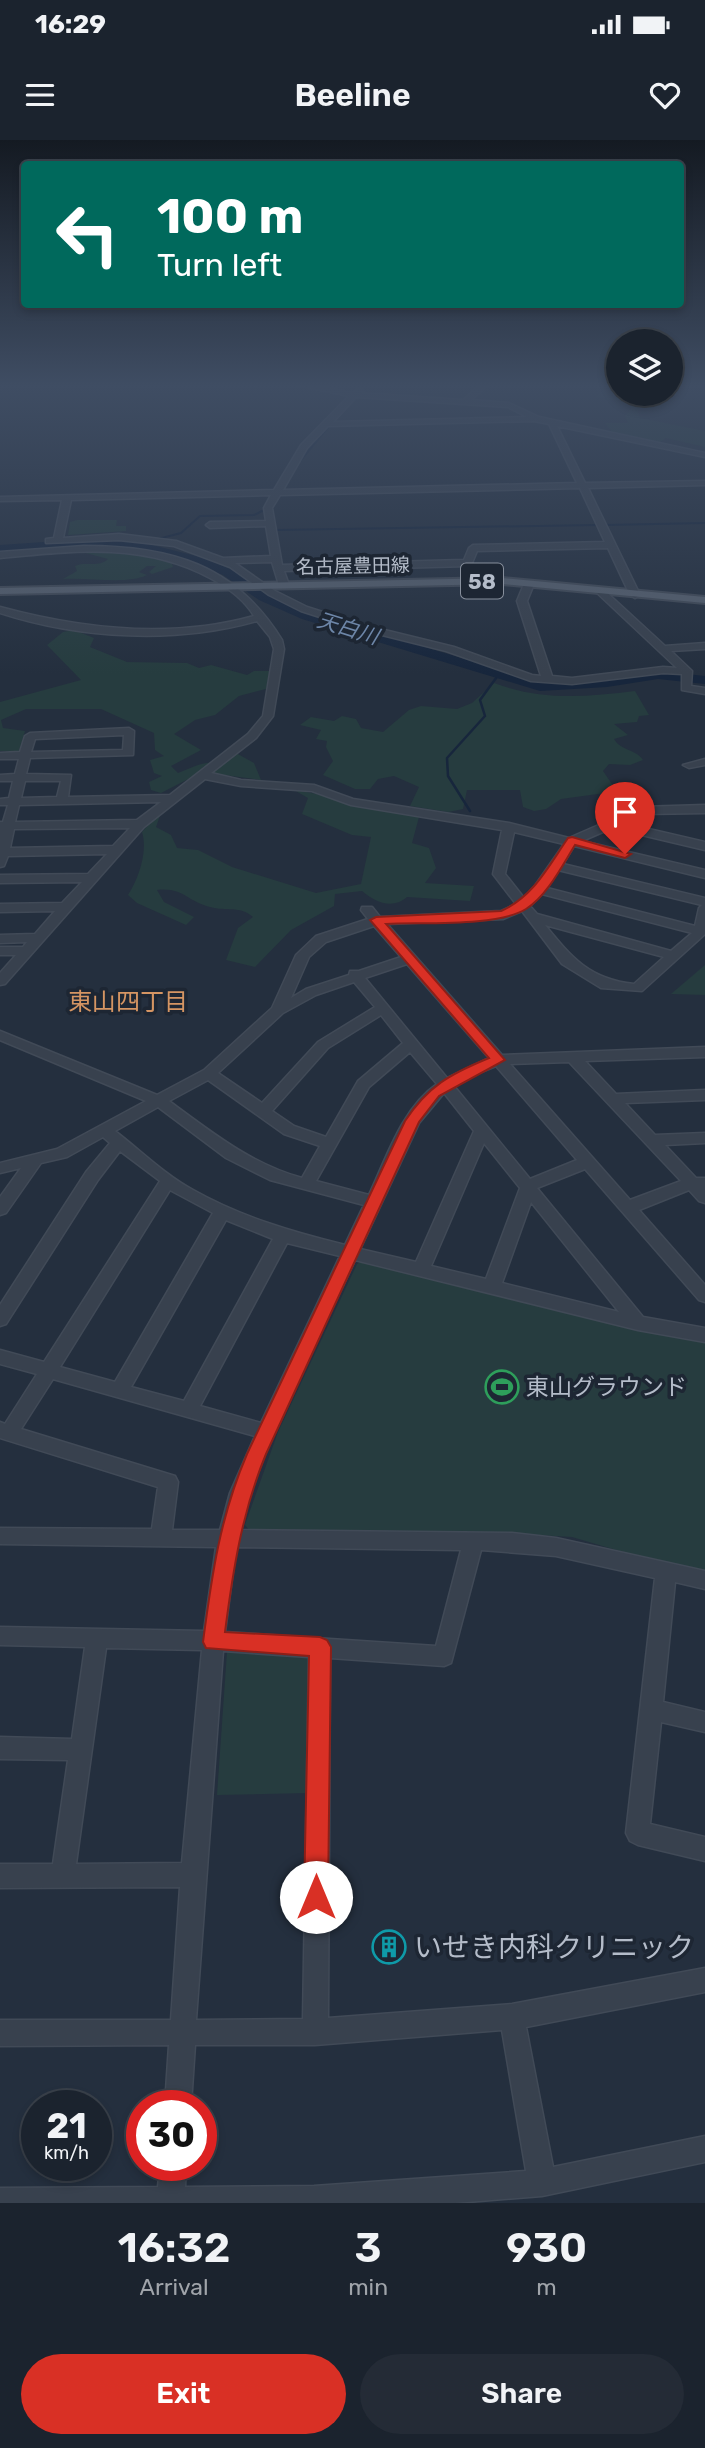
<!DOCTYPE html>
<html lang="en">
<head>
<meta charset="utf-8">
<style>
	:root { --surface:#1b232e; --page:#242b36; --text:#f1f3f6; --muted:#a0a4aa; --line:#39404a; --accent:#d93025 }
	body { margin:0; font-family:Rubik,"Noto Sans JP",sans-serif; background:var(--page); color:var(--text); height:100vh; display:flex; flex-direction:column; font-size:26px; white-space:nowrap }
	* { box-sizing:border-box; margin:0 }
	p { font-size:23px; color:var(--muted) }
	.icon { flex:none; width:38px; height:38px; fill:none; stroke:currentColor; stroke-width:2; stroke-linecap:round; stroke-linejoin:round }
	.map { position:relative; height:2063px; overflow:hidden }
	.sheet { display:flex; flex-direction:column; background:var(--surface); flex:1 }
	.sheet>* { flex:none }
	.hud { position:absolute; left:21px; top:21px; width:663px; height:147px; border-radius:7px; box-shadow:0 4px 10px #0003,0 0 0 2px var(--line); background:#00695c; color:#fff; overflow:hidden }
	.buttons { position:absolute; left:606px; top:189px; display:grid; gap:14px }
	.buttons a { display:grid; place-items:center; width:77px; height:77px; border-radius:50%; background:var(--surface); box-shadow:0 4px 10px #0003,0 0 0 2px var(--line); font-size:35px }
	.speed { position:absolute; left:21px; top:1950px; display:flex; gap:14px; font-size:35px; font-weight:700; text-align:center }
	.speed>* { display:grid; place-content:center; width:91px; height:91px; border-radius:50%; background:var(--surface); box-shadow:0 4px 10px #0003,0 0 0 2px var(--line); line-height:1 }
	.speed small { font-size:18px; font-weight:400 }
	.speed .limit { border:10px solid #d22; background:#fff; color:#111 }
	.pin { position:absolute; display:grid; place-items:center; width:60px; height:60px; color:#fff; margin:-72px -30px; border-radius:50% 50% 50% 0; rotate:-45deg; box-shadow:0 0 7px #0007 }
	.pin .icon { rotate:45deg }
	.me { position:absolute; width:77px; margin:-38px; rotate:0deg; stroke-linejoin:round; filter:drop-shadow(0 0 5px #0008) }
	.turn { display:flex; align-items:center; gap:24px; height:147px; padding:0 21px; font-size:32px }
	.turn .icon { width:91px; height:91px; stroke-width:2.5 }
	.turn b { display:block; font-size:49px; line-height:60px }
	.eta { display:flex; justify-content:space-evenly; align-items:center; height:119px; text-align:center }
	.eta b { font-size:42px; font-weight:600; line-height:49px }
	.primary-button { display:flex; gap:14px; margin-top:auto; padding:14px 21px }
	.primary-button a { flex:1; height:80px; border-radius:42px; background:var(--accent); color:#fff; font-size:28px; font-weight:600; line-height:80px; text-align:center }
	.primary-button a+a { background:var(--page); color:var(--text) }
	.status { display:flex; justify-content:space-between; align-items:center; height:49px; padding:0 35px; background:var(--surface); direction:ltr }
	.status svg { height:19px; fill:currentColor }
	header { display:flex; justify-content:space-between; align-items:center; height:91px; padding:0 21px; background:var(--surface); font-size:32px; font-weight:600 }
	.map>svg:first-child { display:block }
	.green { fill:#263c3f }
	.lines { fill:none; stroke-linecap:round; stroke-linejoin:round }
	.stream-far1 { stroke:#17263c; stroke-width:2 }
	.stream { stroke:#17263c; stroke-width:2.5 }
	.river { fill:#17263c; fill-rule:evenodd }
	.minor-casing { stroke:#414a57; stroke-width:3 }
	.major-casing { stroke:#414a57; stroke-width:4 }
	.minor { fill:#38414e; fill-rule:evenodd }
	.major { fill:#56606e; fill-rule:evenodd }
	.route { fill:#d93025; stroke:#8d1f18; stroke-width:2 }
	.labels { text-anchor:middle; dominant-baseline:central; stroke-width:7; stroke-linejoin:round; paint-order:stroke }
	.far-street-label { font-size:19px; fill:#b4bcc9; stroke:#1d2633 }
	.shield { fill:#1d2633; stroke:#878f9c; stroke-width:2 }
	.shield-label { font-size:21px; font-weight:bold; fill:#b4bcc9 }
	.far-water-label { font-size:21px; font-style:italic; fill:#6d86a8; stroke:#1d2633 }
	.poi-label { font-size:23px; fill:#b4bcc9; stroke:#1d2633; text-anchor:start }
	.neighbourhood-label { font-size:24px; fill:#d59563; stroke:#1d2633 }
	.near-poi-label { font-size:28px; fill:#b4bcc9; stroke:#1d2633; text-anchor:start }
</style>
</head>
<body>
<div class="status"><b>16:29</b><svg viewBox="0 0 49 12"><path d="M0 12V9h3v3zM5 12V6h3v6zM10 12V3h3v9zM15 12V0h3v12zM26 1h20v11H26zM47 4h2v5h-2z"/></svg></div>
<header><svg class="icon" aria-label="menu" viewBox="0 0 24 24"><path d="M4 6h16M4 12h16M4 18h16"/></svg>Beeline<svg class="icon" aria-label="heart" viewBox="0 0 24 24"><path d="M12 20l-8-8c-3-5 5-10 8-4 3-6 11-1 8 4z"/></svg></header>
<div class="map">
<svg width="705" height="2063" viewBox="0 0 705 2063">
	<rect width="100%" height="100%" fill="#242f3e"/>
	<g class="green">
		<path d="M608,245H618V254H662L637,267L640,278L705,291V307L666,298L657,304L612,292L605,283H628L625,276L635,263L595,257Z"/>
		<path d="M77,380H117L116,386H126V391L68,395L70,382Z"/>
		<path d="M114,409L170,416L173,427L152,434L149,432L156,426H147L139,432L147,435C127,445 88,437 63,439L77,431L75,426C85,421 99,428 108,419L82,412Z"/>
		<path d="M74,490L94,498L90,507L127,522L187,523L199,528L211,525L247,535L254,531H271L266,549L239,556L215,575L195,580L174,594L201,610L171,626L178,633C193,627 207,619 223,624L236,613L254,623L261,640L202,632L161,653L151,650L149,642L162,636L154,633L150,620L164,616L155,610L154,593L101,569H26L1,580L3,588L25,591L19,611H0V562L81,540L47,505L63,492Z"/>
		<path d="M494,543C541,561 586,557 635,551L649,575L639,576L637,582L614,584L628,595L614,599C621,611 636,609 643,620L630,625L609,624L603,631L614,647L605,653L561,659L546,669L534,671L523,667L520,650H467L463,669L448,672L410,666L419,647L394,636L378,639L370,649H355L323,635L333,621L326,607L327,601L316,599L321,590L300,585L311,577L334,581L342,576L356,579L361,588L383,592L409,570L421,566L457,569L472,563Z"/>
		<path d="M255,646C310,648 364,667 419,677L412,703L429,708L436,728L425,743L474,746L470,761L407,757C392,770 375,762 362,751L335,754L334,766L291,790L255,827L226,820L238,788L253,777C239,765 227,772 210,767C188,762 183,747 157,750L164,762L194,777L186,785L137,763L128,755C139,738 148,711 142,692L162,670L156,687L171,695L177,708L198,710L232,727L316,753L361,744L371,697L352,695L302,674L308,658L294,650Z"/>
		<path d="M705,825V855L671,854Z"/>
		<path d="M362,1121L705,1202V1436L572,1397L489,1392L249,1390L245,1385L247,1379L278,1292L357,1124Z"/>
		<path d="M234,1509L304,1513L312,1519L309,1653L217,1655L227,1512Z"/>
	</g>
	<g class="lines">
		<g class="stream-far1">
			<path d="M393,245H401"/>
			<path d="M359,254L367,245"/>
			<path d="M300,321L330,285"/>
			<path d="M605,385L705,383"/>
			<path d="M275,390L597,385"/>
			<path d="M154,400L181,393L200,376L254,375L262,371"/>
		</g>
		<path class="stream" d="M470,671L448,636L447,618L485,576L480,560L499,534"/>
		<path class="river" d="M88,399L144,403L204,418L237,432L275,458L312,473L541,542L607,539L658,531L705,536V544L658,539L607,547L540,551L302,479L259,460L223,435L169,415L88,407L0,413V405Z"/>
		<defs>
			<g id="minor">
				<path d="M297,245H314L352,253L359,248L363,250L360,253L463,260L480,245H488L471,260L509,263L539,277L705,313V317L557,286L585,343L705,341V345L588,348L640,455L635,458L630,455L608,408L477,411L472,423L468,426L284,431L289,445L284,448L279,445L272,422L235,423L275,451L307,467L360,484L454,507L532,535L541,536L517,461L524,444L529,441L534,444L527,461L552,536L572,538L663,527L677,528L595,451L603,449L665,506L705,503V509L671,511L692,531L691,546L705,548V554L682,550V534L663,533L572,544L531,541L446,511L354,488L301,471L269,455L230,427L174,406L119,400L46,403V399L54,398L62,360L0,361V357L274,350L301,305L349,256ZM356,257L508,267L527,277L333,282ZM534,281L549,284L577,343L283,350L307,308L328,286ZM580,348L605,402L473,405L469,408L464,420L282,425L272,368L280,355ZM271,355L264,368L266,381L210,382L206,385L210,388L266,386L271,416L223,418L176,401L119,394L63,398L71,360Z"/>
				<path d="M700,245H705V249Z"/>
				<path d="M84,406C170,406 235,424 282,500L284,509L273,576L256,598L211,633L241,640L314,645L353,659L509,683L569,698L640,667L705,665V673L642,674L623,683L705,702V710L612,688L582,701L705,730V738L574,706L563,724L705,758V794L642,851L601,848L562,824L522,771L503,779L387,784L502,915L705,907V917L585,921L616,954L705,950V960L625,963L655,995L705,993V1003L665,1005L696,1038H705V1063L699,1061L689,1050L639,1070L705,1145V1162L699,1160L585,1029L537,1048L643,1177L705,1188V1202L638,1190L355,1120C314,1208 265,1296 239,1390L512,1393L556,1398L705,1431V1449L675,1442L663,1562L705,1572V1592L661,1582L650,1684L705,1697V1721L638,1705L630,1701L626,1693L655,1438L556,1416L481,1410L451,1523L444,1526L330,1518L328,1878L512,1864L705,1828V1852L526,1887L553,2027L705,1996V2022L542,2056L455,2063H0V2048L158,2047L160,2025H186L185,2047L314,2046L526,2031L502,1890L315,1905H195L191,1965H165L169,1905L0,1906V1880H171L180,1747L0,1748V1724H53L68,1620L0,1619V1597L72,1599L85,1507L0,1505V1487L204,1491L216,1407L0,1404V1388L152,1389L158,1347L0,1298V1282L5,1284L37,1234L0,1224V1210L44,1222L160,1041L120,1011L98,1040L6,1184L0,1186V1165L86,1032L110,1003L103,997L67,1017L41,1023L6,1073L0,1075V1057L21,1028L0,1033V1023L57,1009L146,961L0,900V891L157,955L204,930L272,868L296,815L316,796L368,779L361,770L362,767H372L380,777L501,771L516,764L493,734L502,690L351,665L312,651L241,646L205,639L144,687L5,844L0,845V833L16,815H0V807H23L27,802L0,803V795L35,794L55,771L0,772V764L62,763L82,742L0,743V735L88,734L107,714L8,716L4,726L0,727V682H3L8,665H0V659L9,658L13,641H0V635L15,634L19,619H0V613L20,612L25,596L30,593L129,588L134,591L133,615L30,618L26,634L71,635L68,657L170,655L248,594L263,576L274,509L270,497L257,481C176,504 80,499 0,473V467C81,489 172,499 254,476C244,459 227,447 210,438C143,402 72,411 0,418V412ZM124,595L123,610L31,612L35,599ZM25,641H61L57,657L21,658ZM161,662L137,680L15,682L19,665ZM130,688L113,706L10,708L14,689ZM514,692L564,704L534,747L524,758L505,734ZM558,730L702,765L699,768L695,786L547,748ZM542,754L692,793L671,811L537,774L530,766ZM545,785L664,817L634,844C589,839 572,818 545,785ZM374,786L401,817L359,831H350L349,835L306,849L291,858L309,817L326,802ZM407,824L489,918L447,938L365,838ZM354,842L375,867L318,902L262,963L218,933L283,873L316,855ZM381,875L403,903L358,941L326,997L294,986L272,971L328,908ZM410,912L437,944C402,968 386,1019 369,1055L316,1041L369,947ZM569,922L681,1041L630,1060L510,924ZM496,926L577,1020L530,1039L454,946L466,938ZM208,940L284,994L320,1006L302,1038C251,1024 211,992 169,961ZM444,953L474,991L416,1122L360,1109L419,983ZM158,967L226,1018L270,1040L364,1065L345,1105C292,1092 241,1077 193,1050C165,1035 140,1010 115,991ZM484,1003L520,1048L486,1139L431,1126ZM170,1050L213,1073L115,1242L60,1227ZM531,1062L619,1172L502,1143ZM226,1080L273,1099L184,1261L131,1247ZM287,1103L340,1116L261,1283L200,1266ZM53,1239L255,1296L230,1353L220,1390H172L178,1342L175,1336L21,1289ZM236,1407L461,1410L436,1506L225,1492ZM106,1508L202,1510L182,1723L76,1724ZM223,1511L309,1517L303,1879L196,1880Z"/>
				<path d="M705,619V625L689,628L683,625Z"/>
			</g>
			<path id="major" d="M502,438L705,457V463L502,444L0,454V448Z"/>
		</defs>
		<use href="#minor" class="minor-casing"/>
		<use href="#major" class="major-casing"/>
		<use href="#minor" class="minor"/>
		<use href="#major" class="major"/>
	</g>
	<linearGradient id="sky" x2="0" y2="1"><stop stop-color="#141a22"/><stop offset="0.46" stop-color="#3f4d63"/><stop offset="1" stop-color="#3f4d63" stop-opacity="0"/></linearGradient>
	<rect width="705" height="534" fill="url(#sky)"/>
	<path class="route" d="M572,697L631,714L625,718L575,705C562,726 547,756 526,769C497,787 422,782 386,784L505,920L439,956L419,982L266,1314C242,1372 233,1430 225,1492L320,1497L327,1500L331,1507L328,1757L324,1766L316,1769L307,1766L304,1757L309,1516L206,1508L203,1502C212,1434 220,1377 247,1314L405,981C428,946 450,934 489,918L370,780L376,777L501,771C533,757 548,727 568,698Z"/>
	<defs>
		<symbol id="stadium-ring" viewBox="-11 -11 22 22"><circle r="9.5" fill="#1d2633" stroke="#2e9e5b" stroke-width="1.5"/><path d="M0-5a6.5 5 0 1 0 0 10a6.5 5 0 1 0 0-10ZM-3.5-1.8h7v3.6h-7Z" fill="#2e9e5b"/></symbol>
		<symbol id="building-ring" viewBox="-11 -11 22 22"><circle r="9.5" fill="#1d2633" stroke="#0f9aa8" stroke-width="1.5"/><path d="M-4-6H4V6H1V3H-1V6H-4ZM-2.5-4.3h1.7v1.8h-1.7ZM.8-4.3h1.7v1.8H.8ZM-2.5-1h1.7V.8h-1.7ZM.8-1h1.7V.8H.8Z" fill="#0f9aa8"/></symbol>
	</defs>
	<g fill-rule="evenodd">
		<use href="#stadium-ring" x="483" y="1228" width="38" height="38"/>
		<use href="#building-ring" x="370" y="1788" width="38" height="38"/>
	</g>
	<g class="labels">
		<g class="far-street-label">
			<text transform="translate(353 426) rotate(-1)">名古屋豊田線</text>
		</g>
		<rect class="shield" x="461" y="423.5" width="42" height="35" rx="5"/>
		<g class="shield-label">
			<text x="482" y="441">58</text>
		</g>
		<g class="far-water-label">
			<text transform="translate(348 488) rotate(17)">天白川</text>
		</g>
		<g class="poi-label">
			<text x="526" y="1247">東山グラウンド</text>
		</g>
		<g class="neighbourhood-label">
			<text x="128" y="862">東山四丁目</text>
		</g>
		<g class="near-poi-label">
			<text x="414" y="1807">いせき内科クリニック</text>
		</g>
	</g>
</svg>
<div class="buttons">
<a><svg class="icon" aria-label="layers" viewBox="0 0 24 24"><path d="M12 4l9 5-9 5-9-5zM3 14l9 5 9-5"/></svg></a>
</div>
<div class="speed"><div>21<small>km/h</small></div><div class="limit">30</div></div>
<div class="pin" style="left:625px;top:714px;background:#d93025"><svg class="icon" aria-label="arrive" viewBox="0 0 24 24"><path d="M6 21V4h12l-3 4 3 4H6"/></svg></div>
<svg class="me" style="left:316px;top:1757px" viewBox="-20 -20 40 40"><circle r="19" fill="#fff"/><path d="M0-13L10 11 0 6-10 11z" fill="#d93025"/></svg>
<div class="hud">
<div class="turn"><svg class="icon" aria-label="left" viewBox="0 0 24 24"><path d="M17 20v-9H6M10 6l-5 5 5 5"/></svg><div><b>100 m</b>Turn left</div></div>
</div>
</div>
<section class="sheet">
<div class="eta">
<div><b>16:32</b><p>Arrival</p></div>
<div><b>3</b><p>min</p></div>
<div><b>930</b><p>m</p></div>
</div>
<div class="primary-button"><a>Exit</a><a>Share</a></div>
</section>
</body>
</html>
